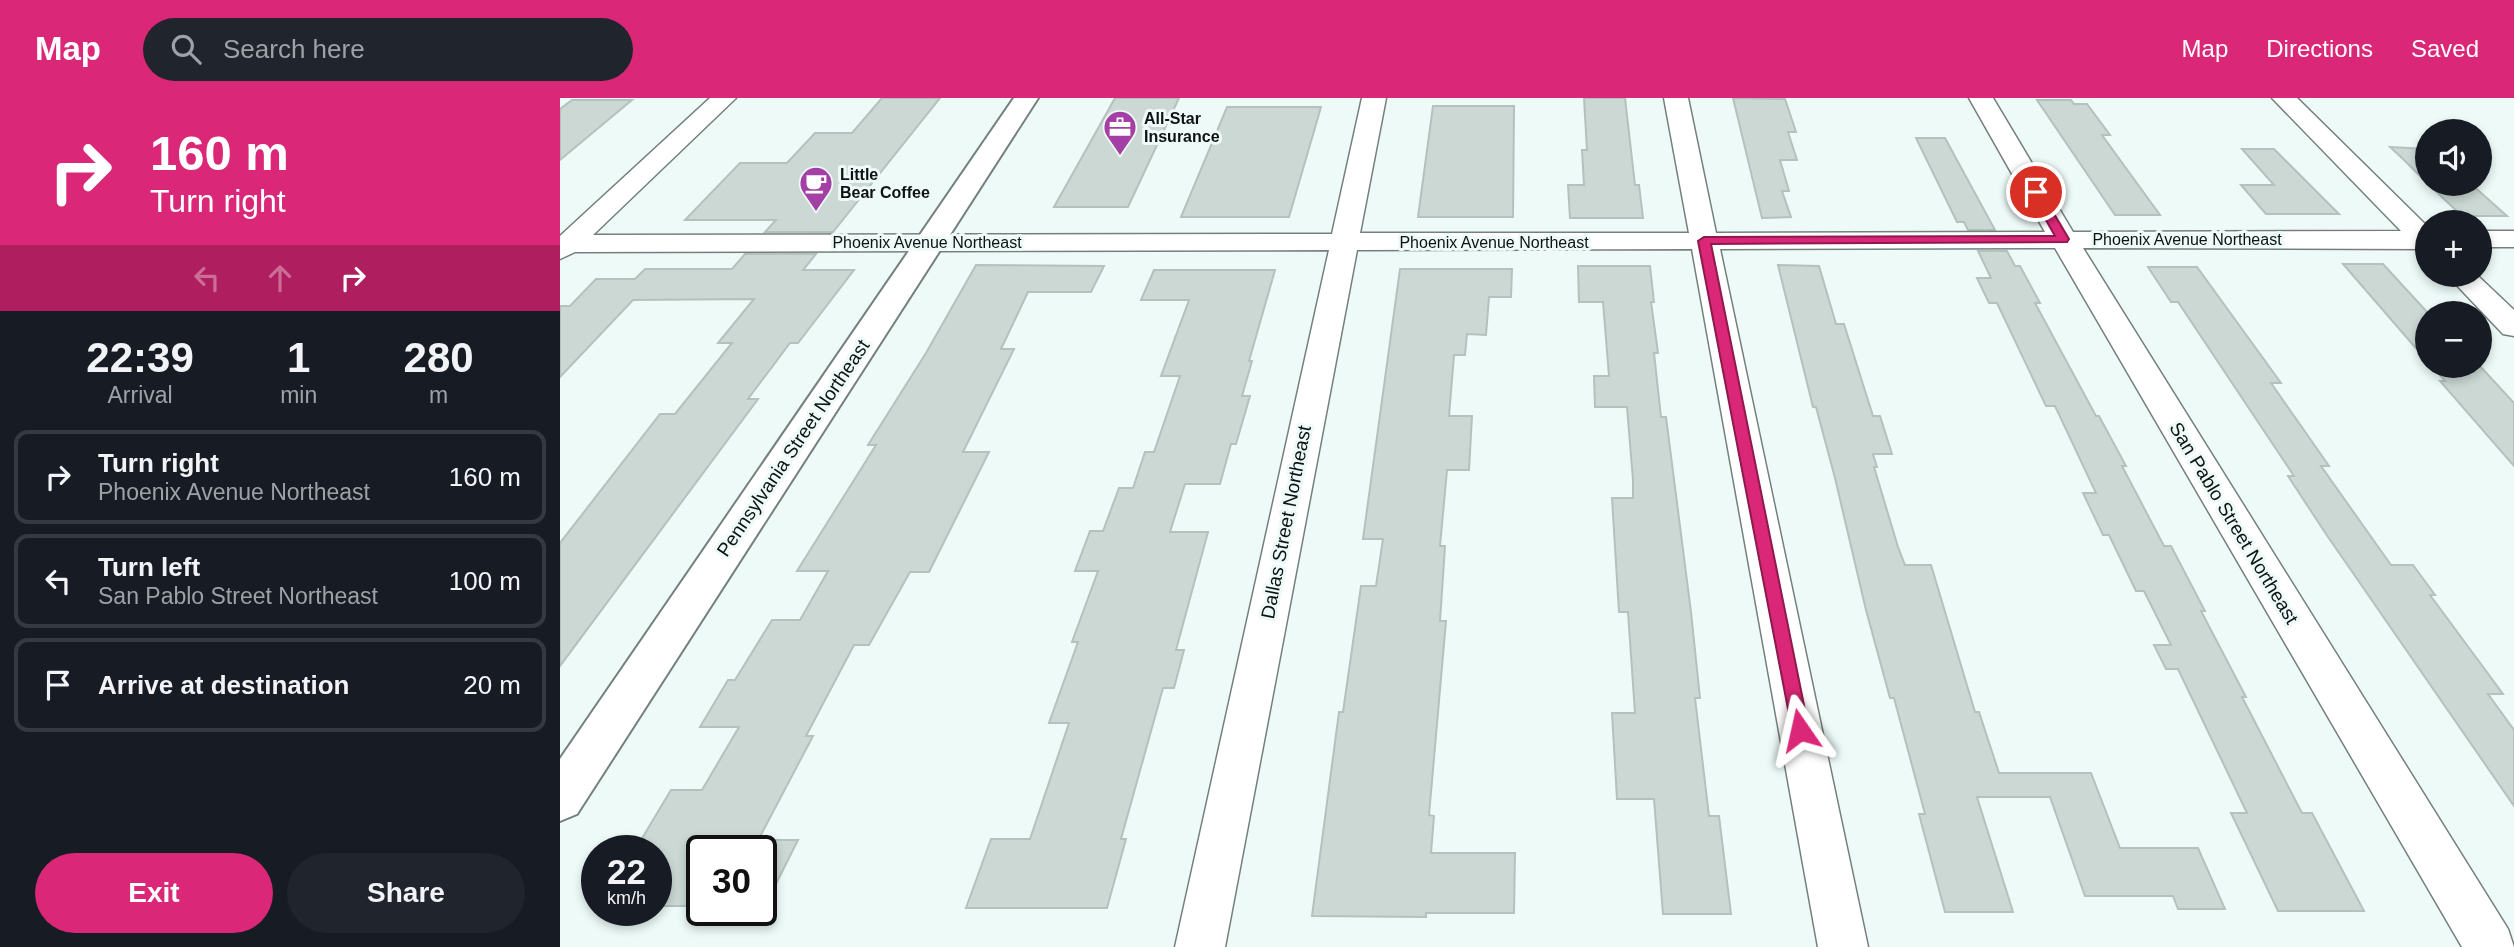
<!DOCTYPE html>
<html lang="en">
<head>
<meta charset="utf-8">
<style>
	:root { --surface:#171b24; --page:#20242c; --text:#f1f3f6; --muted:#9ea1a6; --line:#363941; --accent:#db2777 }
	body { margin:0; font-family:Arial,sans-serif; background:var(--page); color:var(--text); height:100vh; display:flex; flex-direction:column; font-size:26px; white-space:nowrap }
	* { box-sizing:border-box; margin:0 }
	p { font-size:23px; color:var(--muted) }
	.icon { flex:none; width:38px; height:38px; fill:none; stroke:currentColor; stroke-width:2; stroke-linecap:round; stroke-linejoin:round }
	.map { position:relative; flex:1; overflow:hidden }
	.side { display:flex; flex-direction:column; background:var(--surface); width:560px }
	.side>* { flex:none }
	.top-card { background:#db2777; color:#fff; overflow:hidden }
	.fabs { position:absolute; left:1855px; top:21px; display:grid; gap:14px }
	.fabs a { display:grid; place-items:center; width:77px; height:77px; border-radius:50%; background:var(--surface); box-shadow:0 4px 10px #0003; font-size:35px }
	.speed { position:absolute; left:21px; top:737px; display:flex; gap:14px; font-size:35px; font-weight:700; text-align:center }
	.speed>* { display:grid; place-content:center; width:91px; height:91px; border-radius:50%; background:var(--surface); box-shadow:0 4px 10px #0003; line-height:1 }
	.speed small { font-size:18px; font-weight:400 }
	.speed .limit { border:4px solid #111; border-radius:10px; background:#fff; color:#111 }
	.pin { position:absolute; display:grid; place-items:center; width:60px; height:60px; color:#fff; margin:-30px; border:4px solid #fff; border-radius:50%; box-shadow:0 2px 7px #0007 }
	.me { position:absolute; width:77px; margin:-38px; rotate:349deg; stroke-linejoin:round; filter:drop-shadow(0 0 5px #0008) }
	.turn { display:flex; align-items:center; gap:24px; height:147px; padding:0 35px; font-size:32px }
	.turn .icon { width:91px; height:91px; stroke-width:2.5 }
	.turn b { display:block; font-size:49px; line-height:60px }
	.lanes { display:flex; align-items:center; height:66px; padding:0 35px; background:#0003; justify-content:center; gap:35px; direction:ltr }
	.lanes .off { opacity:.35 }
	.eta { display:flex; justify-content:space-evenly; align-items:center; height:119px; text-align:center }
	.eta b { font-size:42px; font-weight:800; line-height:49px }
	.action { display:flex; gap:14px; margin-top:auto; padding:14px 35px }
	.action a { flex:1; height:80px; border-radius:42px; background:var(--accent); color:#fff; font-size:28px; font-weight:800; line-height:80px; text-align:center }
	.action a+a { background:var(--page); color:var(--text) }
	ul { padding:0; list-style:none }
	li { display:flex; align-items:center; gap:21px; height:94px; margin:0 14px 10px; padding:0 21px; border:4px solid var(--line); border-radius:14px }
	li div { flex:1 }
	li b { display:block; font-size:26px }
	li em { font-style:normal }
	header { display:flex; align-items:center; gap:42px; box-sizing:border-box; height:98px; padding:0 35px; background:var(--accent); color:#fff }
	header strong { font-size:33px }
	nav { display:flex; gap:38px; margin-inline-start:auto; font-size:24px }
	.search { width:490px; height:63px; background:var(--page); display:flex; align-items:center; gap:18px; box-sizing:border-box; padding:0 24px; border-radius:38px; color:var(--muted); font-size:26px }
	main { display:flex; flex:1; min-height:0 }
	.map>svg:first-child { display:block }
	.building { fill:#cbd8d4; stroke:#b4c1bd; stroke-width:2 }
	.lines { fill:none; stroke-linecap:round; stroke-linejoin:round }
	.street-casing { stroke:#74807d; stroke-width:3 }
	.secondary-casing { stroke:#74807d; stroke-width:4 }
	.street { fill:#fff; fill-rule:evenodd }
	.secondary { fill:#fff; fill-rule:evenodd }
	.route { fill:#db2777; stroke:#8e194d; stroke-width:2 }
	.labels { text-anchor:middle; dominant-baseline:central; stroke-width:6; stroke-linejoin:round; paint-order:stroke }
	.far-poi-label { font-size:16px; font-weight:bold; fill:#0e1312; stroke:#edfaf7; text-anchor:start }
	.far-street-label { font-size:16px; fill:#0e1312; stroke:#edfaf7 }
	.street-label { font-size:19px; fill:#0e1312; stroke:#edfaf7 }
</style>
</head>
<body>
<header>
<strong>Map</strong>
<div class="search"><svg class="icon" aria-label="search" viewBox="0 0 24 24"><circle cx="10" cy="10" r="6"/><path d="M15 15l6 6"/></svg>Search here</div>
<nav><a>Map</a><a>Directions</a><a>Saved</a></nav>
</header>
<main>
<section class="side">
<div class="top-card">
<div class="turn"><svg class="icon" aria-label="right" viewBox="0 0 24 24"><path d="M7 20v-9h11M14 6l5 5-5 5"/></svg><div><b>160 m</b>Turn right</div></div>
<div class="lanes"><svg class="icon off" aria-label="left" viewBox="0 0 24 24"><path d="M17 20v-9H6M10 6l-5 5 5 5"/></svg><svg class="icon off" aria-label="ahead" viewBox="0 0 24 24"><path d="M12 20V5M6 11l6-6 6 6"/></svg><svg class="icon" aria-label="right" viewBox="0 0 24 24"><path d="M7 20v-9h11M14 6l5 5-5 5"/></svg></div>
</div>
<div class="eta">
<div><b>22:39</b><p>Arrival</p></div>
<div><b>1</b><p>min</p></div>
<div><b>280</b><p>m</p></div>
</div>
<ul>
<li><svg class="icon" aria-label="right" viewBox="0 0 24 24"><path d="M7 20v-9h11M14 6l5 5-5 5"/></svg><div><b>Turn right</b><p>Phoenix Avenue Northeast</p></div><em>160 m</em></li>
<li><svg class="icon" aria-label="left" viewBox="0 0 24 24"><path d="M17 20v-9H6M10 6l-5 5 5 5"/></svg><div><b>Turn left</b><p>San Pablo Street Northeast</p></div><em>100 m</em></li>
<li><svg class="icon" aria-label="arrive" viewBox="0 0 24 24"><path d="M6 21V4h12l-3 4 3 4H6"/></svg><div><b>Arrive at destination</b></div><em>20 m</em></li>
</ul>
<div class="action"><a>Exit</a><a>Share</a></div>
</section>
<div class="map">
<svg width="1954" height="849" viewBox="0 0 1954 849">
	<rect width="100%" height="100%" fill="#edfaf7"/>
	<g class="building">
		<path d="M322,0H380L273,134H205L216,122H125L180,65H227L255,35H292Z"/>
		<path d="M555,0H619L568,109H494Z"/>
		<path d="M1024,0H1065L1075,87H1079L1083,120H1010L1008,87H1024L1022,52H1027Z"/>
		<path d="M1173,0L1225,1L1236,34H1228L1237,62H1220L1229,93H1222L1231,119L1202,120Z"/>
		<path d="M12,2H72L0,62V11Z"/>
		<path d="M1477,2H1511L1514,6H1527L1550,37H1542L1600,117H1555Z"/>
		<path d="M873,8H954L953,119H858Z"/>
		<path d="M667,9H761L729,119H621Z"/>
		<path d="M1356,40H1385L1435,132H1408L1404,124H1397Z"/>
		<path d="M1830,49L1867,51V85L1843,61Z"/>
		<path d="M1682,51H1714L1779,116H1706L1681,87H1714Z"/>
		<path d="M1868,86H1911L1947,118H1902Z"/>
		<path d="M1418,153H1447L1455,168H1460L1480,205H1475L1536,318H1539L1566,368H1562L1604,448H1611L1645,513H1641L1686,599H1682L1742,715H1752L1804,813H1718L1671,715H1687L1618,571H1606L1594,547H1611L1584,493H1576L1549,437H1543L1523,395H1536L1495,308H1486L1437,205H1429L1417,180H1431Z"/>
		<path d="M185,156H256L243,172H294L238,245H230L188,301H198L0,568V445L100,316H115L172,245H158L194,201L73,202L0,279V208H10L36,181H75L85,171H172Z"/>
		<path d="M1783,166H1823L1867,214V263Z"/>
		<path d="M416,167L544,168L531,194H468L441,251H454L403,354H429L369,474H350L309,547H294L246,638H253L193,752H142V808H96V752H75L111,692H142L179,629H140L168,582H175L212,522H240L268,473H237L316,347H308L366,255Z"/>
		<path d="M1218,167L1259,168L1276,226H1284L1313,318H1320L1332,356H1313L1317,369H1314L1338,449L1345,467H1371L1415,614H1419L1439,675H1531L1560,750H1638L1665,811H1618L1613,798H1525L1490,699H1417L1453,814H1385L1359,716H1365L1334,600H1330L1306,512L1275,380L1256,309H1253Z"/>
		<path d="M1018,168H1090L1094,204H1091L1098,255H1094L1101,319H1106L1131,514L1140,600H1135L1149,718H1159L1171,816H1103L1094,701H1057L1052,615H1075L1068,514H1059L1052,400H1073V382L1067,309H1035L1034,278H1049L1043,204H1019Z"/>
		<path d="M1588,169H1637L1721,285H1711L1769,368H1761L1831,467H1853L1875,497H1870L1943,596H1928L1954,632V708L1766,436L1728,378H1734L1618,204H1611Z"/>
		<path d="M840,171H952L951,199H929L926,237L907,236L905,257H894L889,318H912L909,372H887L880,448H885L880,523H886L869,717L874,718L871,755H955L954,815H866V819L752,818L779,614H783L801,488H816L823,441H803Z"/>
		<path d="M594,172H715L689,263H692L682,298H690L676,346H671L660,386H625L610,434H648L616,552H624L614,590H603L561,741H566L547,810H406L431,741H470L509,625H489L518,544H512L538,473H515L530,433H543L559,390H573L585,354H594L620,278H601L629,202H581Z"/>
		<path d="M1872,268H1920L1954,305V368L1880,283H1885Z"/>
		<path d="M201,742H238L201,816Z"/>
	</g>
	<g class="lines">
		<defs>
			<g id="street">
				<path d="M150,0H176L33,137L772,136L802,0H826L800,135H1129L1104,0H1128L1156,135L1485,134L1409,0H1433L1513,134L1841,133L1712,0H1737L1867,128V151L1523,150L1948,831L1954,849H1902L1495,150L1160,151L1308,849H1258L1132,151L797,152L665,849H615L769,152L15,154L0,161V138Z"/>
				<rect x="1920" y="133" width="34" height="16"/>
				<path d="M1887,177H1917L1954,212V238L1943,236Z"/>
			</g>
			<path id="secondary" d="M454,0H478L17,716L0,723V661Z"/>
		</defs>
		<use href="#street" class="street-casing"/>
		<use href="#secondary" class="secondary-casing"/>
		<use href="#street" class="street"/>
		<use href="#secondary" class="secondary"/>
	</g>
	<path class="route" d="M1472,92L1481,94L1509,141L1507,144L1151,146L1249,632L1247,637L1240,640L1233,637L1138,143L1144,139L1495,138L1470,94Z"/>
	<defs>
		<symbol id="office-pin" viewBox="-11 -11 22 30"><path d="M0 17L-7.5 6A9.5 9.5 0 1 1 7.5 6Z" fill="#a43fa5" stroke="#edfaf7"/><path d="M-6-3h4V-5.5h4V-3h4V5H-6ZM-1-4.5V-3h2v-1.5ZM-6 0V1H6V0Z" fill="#fff"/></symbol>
		<symbol id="cafe-pin" viewBox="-11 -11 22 30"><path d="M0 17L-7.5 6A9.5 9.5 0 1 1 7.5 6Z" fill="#a43fa5" stroke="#edfaf7"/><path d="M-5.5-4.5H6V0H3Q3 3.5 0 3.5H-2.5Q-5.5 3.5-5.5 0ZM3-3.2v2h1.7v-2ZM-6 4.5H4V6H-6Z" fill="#fff"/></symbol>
	</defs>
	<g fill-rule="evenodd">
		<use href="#office-pin" x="541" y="10" width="38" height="52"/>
		<use href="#cafe-pin" x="237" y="66" width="38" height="52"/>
	</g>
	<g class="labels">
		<g class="far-poi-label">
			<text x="584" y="20">All-Star<tspan x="584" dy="18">Insurance</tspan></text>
			<text x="280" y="76">Little<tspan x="280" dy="18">Bear Coffee</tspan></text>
		</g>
		<g class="far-street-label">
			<text x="1627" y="141">Phoenix Avenue Northeast</text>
			<text x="367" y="144">Phoenix Avenue Northeast</text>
			<text x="934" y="144">Phoenix Avenue Northeast</text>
		</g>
		<g class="street-label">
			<text transform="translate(233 350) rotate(-56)">Pennsylvania Street Northeast</text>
			<text transform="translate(726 424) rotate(-79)">Dallas Street Northeast</text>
			<text transform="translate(1674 425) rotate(59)">San Pablo Street Northeast</text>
		</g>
	</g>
</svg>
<div class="fabs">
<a><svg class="icon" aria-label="sound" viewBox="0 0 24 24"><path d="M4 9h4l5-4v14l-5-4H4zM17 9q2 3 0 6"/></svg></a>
<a>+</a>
<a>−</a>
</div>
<div class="speed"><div>22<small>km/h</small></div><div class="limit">30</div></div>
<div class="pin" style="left:1476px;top:94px;background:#d93025"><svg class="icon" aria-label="arrive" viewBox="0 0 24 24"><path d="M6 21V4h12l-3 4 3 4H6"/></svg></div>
<svg class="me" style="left:1240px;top:632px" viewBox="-20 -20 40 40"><path d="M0-17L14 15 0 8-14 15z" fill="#db2777" stroke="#fff" stroke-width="4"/></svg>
</div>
</main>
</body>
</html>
